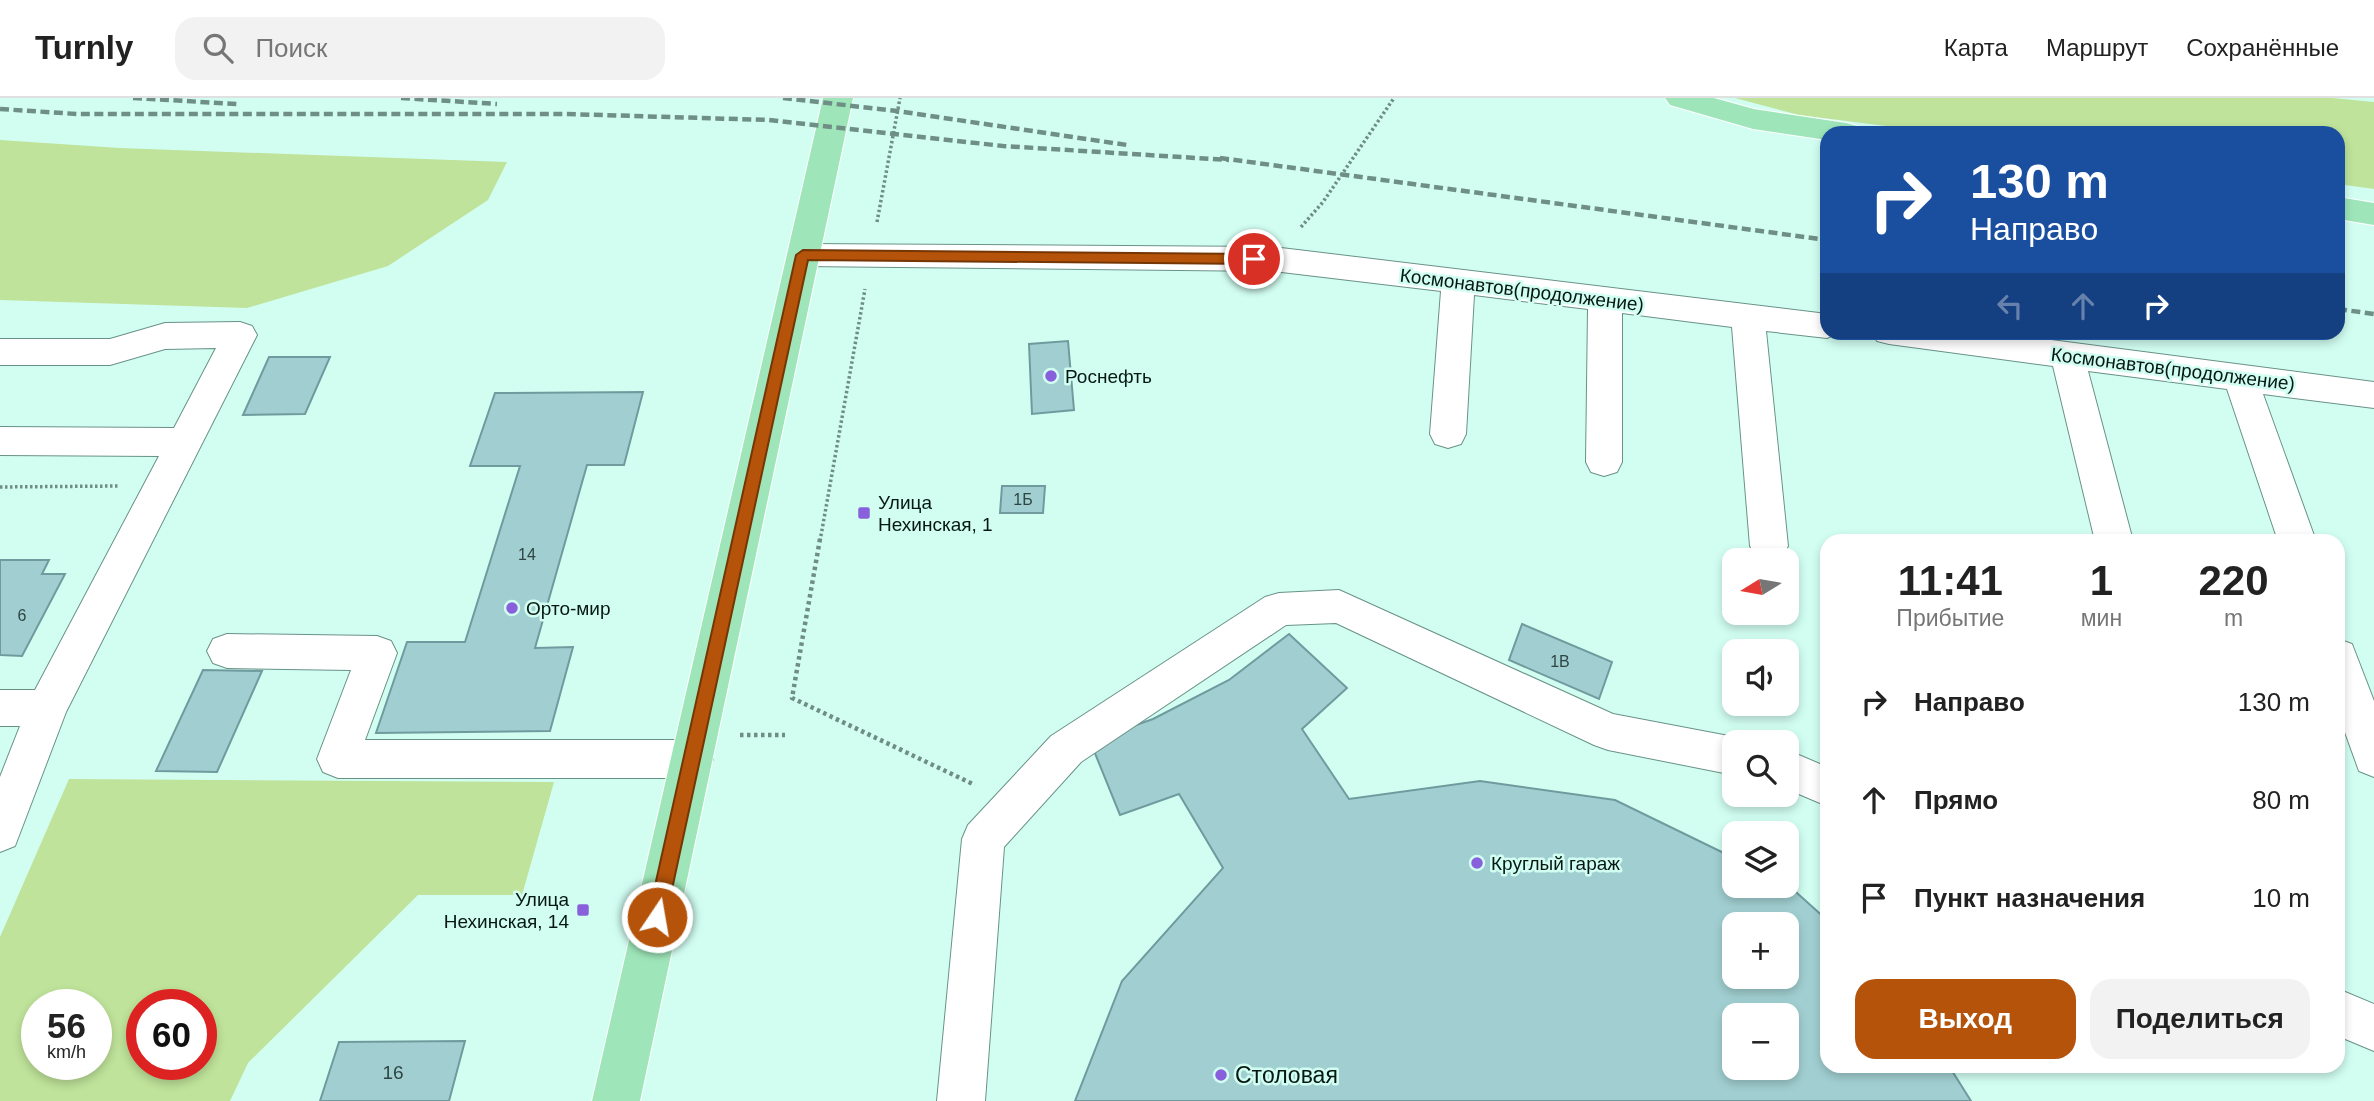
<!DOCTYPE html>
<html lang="ru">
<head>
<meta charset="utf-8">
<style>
	:root { --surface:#fff; --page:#f2f2f2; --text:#222; --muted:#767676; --line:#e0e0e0; --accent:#b45309 }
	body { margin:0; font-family:Arial,sans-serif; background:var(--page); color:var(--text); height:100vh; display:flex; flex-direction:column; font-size:26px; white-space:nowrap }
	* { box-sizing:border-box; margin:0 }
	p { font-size:23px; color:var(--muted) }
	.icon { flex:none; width:38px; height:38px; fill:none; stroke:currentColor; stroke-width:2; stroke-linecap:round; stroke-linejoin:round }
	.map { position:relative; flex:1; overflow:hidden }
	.drawer { position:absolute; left:1820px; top:436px; width:525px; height:539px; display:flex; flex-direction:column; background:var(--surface); border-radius:21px; box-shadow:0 4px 10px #0003 }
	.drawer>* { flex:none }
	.banner { position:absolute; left:1820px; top:28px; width:525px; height:214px; border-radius:21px; box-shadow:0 4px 10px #0003; background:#1a4fa0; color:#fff; overflow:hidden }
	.needle { width:46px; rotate:259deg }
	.tools { position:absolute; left:1722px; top:450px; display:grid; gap:14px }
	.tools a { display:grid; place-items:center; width:77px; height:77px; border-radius:14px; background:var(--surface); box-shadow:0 4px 10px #0003; font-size:35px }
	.speed { position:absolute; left:21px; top:891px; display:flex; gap:14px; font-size:35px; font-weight:700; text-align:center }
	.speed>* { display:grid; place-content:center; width:91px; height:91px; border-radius:50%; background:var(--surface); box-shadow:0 4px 10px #0003; line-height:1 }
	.speed small { font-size:18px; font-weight:400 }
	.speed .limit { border:10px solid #d22; background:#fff; color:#111 }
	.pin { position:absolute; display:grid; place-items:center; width:60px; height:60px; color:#fff; margin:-30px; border:4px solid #fff; border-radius:50%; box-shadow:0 2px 7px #0007 }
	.me { position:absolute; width:77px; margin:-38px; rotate:12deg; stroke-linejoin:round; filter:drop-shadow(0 0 5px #0008) }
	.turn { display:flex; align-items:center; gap:24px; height:147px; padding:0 35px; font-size:32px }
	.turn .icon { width:91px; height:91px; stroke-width:2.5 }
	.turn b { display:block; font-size:49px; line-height:60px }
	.lanes { display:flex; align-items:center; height:66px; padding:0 35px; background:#0003; justify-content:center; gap:35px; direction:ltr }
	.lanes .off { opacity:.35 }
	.eta { display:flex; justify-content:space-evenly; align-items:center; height:119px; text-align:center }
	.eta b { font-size:42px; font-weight:800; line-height:49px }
	.primary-button { display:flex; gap:14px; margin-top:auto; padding:14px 35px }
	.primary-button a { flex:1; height:80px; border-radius:21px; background:var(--accent); color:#fff; font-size:28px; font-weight:800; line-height:80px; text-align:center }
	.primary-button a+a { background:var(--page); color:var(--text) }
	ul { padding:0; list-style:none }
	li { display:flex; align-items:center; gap:21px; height:98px; padding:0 35px }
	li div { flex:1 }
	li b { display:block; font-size:26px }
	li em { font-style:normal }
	header { display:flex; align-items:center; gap:42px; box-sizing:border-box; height:98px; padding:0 35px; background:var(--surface); border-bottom:2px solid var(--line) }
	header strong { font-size:33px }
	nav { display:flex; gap:38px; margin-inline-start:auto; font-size:24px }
	.search { width:490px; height:63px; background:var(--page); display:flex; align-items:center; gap:18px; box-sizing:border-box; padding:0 24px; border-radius:21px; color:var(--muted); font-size:26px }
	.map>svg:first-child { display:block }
	.green { fill:#bfe39a; fill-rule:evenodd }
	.building { fill:#a1cfd1; stroke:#6f9b9e; stroke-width:2; fill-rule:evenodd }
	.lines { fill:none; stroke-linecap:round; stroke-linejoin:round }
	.minor-casing { stroke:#699287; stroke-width:2 }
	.major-casing { stroke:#fff; stroke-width:2 }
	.path-far1 { stroke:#6f8d85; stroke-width:3.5; stroke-dasharray:2.5 2.5; stroke-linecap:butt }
	.path { stroke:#6f8d85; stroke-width:4.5; stroke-dasharray:3.5 3.5; stroke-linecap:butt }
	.minor { fill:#fff; fill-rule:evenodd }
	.major { fill:#9ee6b9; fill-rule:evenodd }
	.rail { stroke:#6f8e86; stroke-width:4.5; stroke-dasharray:9 4.5; stroke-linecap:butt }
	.route { fill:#b45309; stroke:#753606; stroke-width:2 }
	.poi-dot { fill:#8960db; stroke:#d2fef2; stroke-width:2.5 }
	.labels { text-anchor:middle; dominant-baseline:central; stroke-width:5; stroke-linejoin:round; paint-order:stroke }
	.number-label { font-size:16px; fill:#2e4643 }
	.street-label { font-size:19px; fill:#071814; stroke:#d2fef2 }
	.poi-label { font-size:19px; fill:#071814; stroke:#d2fef2; text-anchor:start }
	.near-number-label { font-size:19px; fill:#2e4643 }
	.near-poi-label { font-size:23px; fill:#071814; stroke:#d2fef2; text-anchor:start }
</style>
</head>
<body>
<header>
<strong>Turnly</strong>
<div class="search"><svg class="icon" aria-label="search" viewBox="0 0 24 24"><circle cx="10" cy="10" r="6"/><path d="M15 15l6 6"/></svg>Поиск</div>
<nav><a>Карта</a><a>Маршрут</a><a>Сохранённые</a></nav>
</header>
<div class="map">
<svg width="2374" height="1003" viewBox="0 0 2374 1003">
	<rect width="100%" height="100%" fill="#d2fef2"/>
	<g class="green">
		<path d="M1735,0H2333L2374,4V91L2338,86V35H1942L1799,17Z"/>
		<path d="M0,42L120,50L507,64L488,102L388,168L247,210L0,202Z"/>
		<path d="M69,681L554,684L522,797H418L248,965L230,1003H0V839ZM37,906H96V966H37ZM142,906H201V966H142Z"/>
	</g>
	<g class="building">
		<path d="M1068,243L1074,312L1032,316L1029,246Z"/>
		<path d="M269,259H330L305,316L243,317Z"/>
		<path d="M643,294L624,367H587L535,550L573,549L550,633L376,635L407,544H465L520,368H470L495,295Z"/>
		<path d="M1002,388H1045L1043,415H1000Z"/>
		<path d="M0,462H49L42,476H65L22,558L0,557Z"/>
		<path d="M1522,526L1612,564L1599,601L1509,562Z"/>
		<path d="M1289,536L1347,590L1302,631L1349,701L1480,683L1615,702L1734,760V788L1787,786L1827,822V968H1949L1971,1003H1075L1122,883L1223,770L1179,696L1120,717L1090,643L1153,621L1229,582ZM1734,826H1787V878H1734ZM1734,917H1787V970H1734Z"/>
		<path d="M203,572L262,573L217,674L156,673Z"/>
		<path d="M465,943L449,1003H320L339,944Z"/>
	</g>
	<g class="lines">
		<defs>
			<g id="minor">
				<path d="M803,146L1273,149L1827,216V234H1840L1827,240L1766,233L1788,448L1782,459L1773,462L1756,459L1750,448L1732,229L1622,215V364L1617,374L1604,378L1591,374L1586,364L1588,211L1474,197L1466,336L1461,346L1448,350L1435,346L1430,336L1441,193L1273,173L803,168L792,165L787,157L792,149Z"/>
				<path d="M240,224L252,228L257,237L66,614L15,748L0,754V679L20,628H0V592H35L159,358L0,357V329L174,330L216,250L165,251L110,267H0V241H110L165,225Z"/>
				<path d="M1872,234H1990L2374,284V310L2263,296L2316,443H2278L2227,291L2088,273L2133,443H2095L2053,268L1889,246L1877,243Z"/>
				<path d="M1339,492L1613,616L1734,639L1747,644H1734V677L1608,652L1594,647L1336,525L1286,527L1081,664L1004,749L985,1003H937L962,741L968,727L1051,638L1265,499L1279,495Z"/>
				<path d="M227,536L377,538L391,543L397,555L365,642H692L707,648L713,661L707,674L692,680H338L323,674L317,661L351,572L227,570L213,565L207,553L213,541Z"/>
				<path d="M2338,541L2352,546L2374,603V679L2359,673L2338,615Z"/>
				<path d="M1787,652L1827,669V708L1787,691Z"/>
				<path d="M2338,891L2374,906V953L2338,938Z"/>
			</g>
			<g id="major">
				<path d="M823,0H853L640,1003H592Z"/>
				<path d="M1665,0H1714L1754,11L1846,25L1857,28L1861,35H1827V42L1753,31L1670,7Z"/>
				<path d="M2338,99L2374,105V127L2338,121Z"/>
			</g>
		</defs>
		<use href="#minor" class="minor-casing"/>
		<use href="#major" class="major-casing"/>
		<g class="path-far1">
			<path d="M877,124L900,0"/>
			<path d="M1301,129L1323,104L1394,0"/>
			<path d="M0,389L118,388"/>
			<path d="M820,443L865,191"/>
		</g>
		<g class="path">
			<path d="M820,441L792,600L975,687"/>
			<path d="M740,637H785"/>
		</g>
		<use href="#minor" class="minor"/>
		<use href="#major" class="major"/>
		<g class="rail">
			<path d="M133,0L237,6"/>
			<path d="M401,0L497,6"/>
			<path d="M783,0L897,13L1127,47"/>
			<path d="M0,11L77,16H567L769,22L1003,48L1229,62"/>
			<path d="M1220,60L1827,142"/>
			<path d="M2338,211L2374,216"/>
		</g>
	</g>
	<path class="route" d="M803,152L1254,156L1261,161L1254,166L808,162L666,819L663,825L657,828L650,825L648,819L796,157Z"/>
	<g class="poi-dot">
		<circle cx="1051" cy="278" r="7"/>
		<rect x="857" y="408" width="14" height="14" rx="3.5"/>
		<circle cx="512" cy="510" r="7"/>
		<circle cx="1477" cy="765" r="7"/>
		<rect x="576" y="805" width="14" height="14" rx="3.5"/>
		<circle cx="1221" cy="977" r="7"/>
	</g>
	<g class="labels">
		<g class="number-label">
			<text x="1023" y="401">1Б</text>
			<text x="527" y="456">14</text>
			<text x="22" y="517">6</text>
			<text x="1560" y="563">1В</text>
		</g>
		<g class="street-label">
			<text transform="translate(1522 192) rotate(7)">Космонавтов(продолжение)</text>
			<text transform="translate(2173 271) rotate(7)">Космонавтов(продолжение)</text>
		</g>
		<g class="poi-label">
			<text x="1065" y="278">Роснефть</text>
			<text x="878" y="404">Улица<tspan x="878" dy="22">Нехинская, 1</tspan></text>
			<text x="526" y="510">Орто-мир</text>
			<text x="1491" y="765">Круглый гараж</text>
			<text x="569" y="801" text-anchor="end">Улица<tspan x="569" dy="22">Нехинская, 14</tspan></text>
		</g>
		<g class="near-number-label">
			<text x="393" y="974">16</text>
		</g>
		<g class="near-poi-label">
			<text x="1235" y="977">Столовая</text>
		</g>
	</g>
</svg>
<div class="tools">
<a><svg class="needle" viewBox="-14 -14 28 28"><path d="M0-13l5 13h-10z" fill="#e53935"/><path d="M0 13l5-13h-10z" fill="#767676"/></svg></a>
<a><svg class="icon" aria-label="sound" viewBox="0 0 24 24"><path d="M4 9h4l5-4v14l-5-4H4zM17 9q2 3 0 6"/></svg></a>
<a><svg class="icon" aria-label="search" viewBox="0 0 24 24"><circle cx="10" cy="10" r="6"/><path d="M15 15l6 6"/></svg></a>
<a><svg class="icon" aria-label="layers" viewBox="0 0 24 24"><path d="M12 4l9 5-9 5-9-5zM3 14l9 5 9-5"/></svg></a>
<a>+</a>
<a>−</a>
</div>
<div class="speed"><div>56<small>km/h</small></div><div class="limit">60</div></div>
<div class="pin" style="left:1254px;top:161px;background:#d93025"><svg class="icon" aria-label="arrive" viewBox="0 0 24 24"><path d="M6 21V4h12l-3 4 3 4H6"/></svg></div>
<svg class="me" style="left:657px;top:819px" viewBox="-20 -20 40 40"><circle r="17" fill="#b45309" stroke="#fff" stroke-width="3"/><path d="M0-11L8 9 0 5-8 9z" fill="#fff"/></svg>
<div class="banner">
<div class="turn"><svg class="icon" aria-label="right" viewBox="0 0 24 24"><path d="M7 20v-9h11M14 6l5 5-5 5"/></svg><div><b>130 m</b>Направо</div></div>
<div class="lanes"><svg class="icon off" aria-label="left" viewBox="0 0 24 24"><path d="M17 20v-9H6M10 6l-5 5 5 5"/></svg><svg class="icon off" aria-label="ahead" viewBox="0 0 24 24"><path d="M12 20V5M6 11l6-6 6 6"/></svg><svg class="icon" aria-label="right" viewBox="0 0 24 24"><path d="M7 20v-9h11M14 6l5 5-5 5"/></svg></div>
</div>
<section class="drawer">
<div class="eta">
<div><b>11:41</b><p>Прибытие</p></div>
<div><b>1</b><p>мин</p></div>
<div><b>220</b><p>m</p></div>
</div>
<ul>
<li><svg class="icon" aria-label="right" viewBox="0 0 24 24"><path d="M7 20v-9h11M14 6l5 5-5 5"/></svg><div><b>Направо</b></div><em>130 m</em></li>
<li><svg class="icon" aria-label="ahead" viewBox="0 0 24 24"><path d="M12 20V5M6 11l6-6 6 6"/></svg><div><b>Прямо</b></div><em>80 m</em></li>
<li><svg class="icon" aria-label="arrive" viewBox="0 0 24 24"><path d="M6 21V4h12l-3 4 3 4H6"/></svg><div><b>Пункт назначения</b></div><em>10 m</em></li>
</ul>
<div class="primary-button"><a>Выход</a><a>Поделиться</a></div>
</section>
</div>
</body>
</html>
